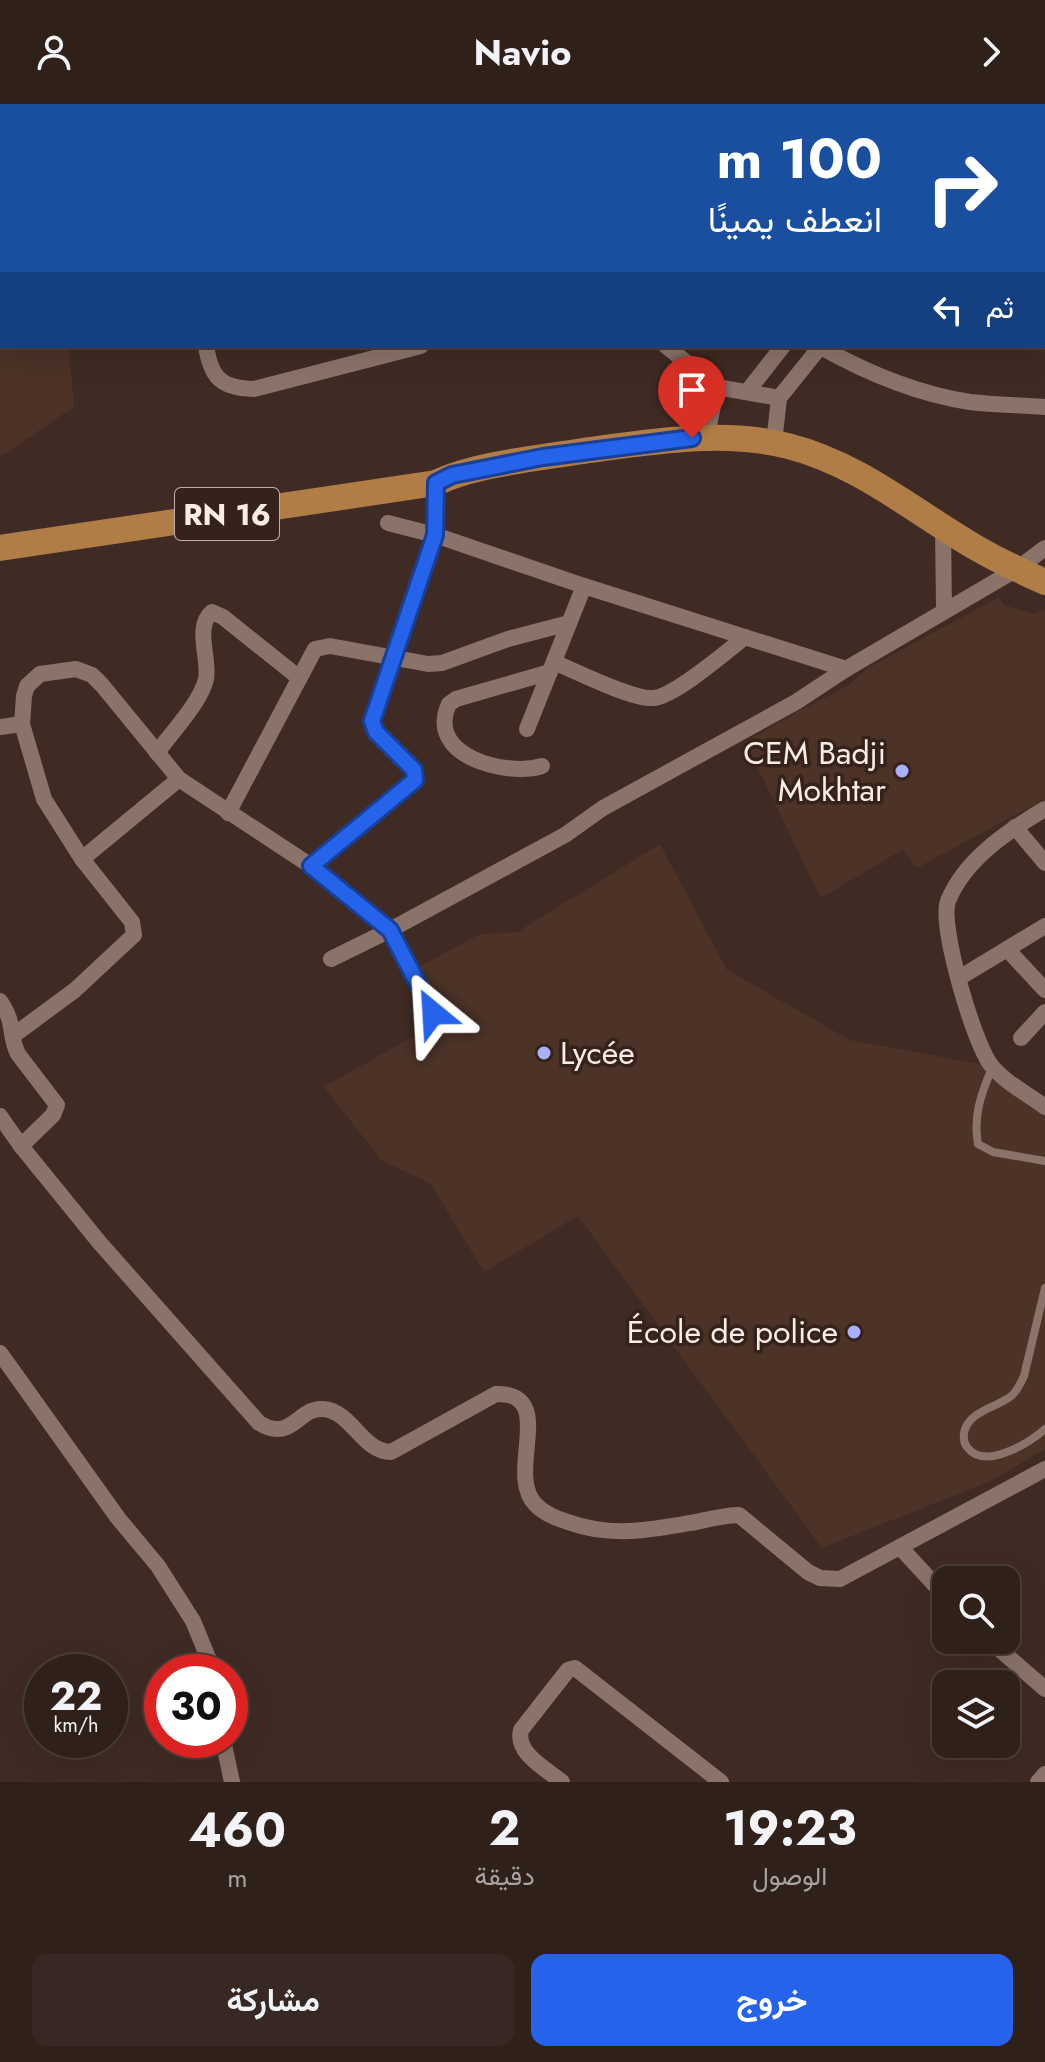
<!DOCTYPE html>
<html lang="ar">
<head>
<meta charset="utf-8">
<style>
	:root { --surface:#2f201a; --page:#372823; --text:#f1f3f6; --muted:#a7a3a2; --line:#4a3e39; --accent:#2563eb }
	body { margin:0; font-family:Jost,Vazirmatn,sans-serif; background:var(--page); color:var(--text); direction:rtl; height:100vh; display:flex; flex-direction:column; font-size:30px; white-space:nowrap }
	* { box-sizing:border-box; margin:0 }
	p { font-size:26px; color:var(--muted) }
	.icon { flex:none; width:44px; height:44px; fill:none; stroke:currentColor; stroke-width:2; stroke-linecap:round; stroke-linejoin:round }
	.map { position:relative; height:1678px; overflow:hidden; direction:ltr }
	.drawer { display:flex; flex-direction:column; background:var(--surface); flex:1 }
	.drawer>* { flex:none }
	.hud { position:absolute; left:0px; top:0px; width:1046px; height:244px; box-shadow:0 8px 32px #0002,0 0 0 2px var(--line); direction:rtl; background:#1a4fa0; color:#fff; overflow:hidden }
	.tools { position:absolute; left:932px; top:1462px; display:grid; gap:16px }
	.tools a { display:grid; place-items:center; width:88px; height:88px; border-radius:16px; background:var(--surface); box-shadow:0 8px 32px #0002,0 0 0 2px var(--line); font-size:40px }
	.speed { position:absolute; left:24px; top:1550px; display:flex; gap:16px; font-size:40px; font-weight:700; text-align:center }
	.speed>* { display:grid; place-content:center; width:104px; height:104px; border-radius:50%; background:var(--surface); box-shadow:0 8px 32px #0002,0 0 0 2px var(--line); line-height:1 }
	.speed small { font-size:20px; font-weight:400 }
	.speed .limit { border:12px solid #d22; background:#fff; color:#111 }
	.pin { position:absolute; display:grid; place-items:center; width:68px; height:68px; color:#fff; margin:-82px -34px; border-radius:50% 50% 50% 0; rotate:-45deg; box-shadow:0 0 8px #0007 }
	.pin .icon { rotate:45deg }
	.me { position:absolute; width:88px; margin:-44px; rotate:333deg; stroke-linejoin:round; filter:drop-shadow(0 0 6px #0008) }
	.turn { display:flex; align-items:center; gap:28px; height:168px; padding:0 32px; font-size:36px }
	.turn .icon { width:104px; height:104px; stroke-width:2.5 }
	.turn b { display:block; font-size:56px; line-height:68px }
	.then { display:flex; align-items:center; height:76px; padding:0 32px; background:#0003; gap:16px; font-size:30px }
	.eta { display:flex; justify-content:space-evenly; align-items:center; height:136px; text-align:center }
	.eta b { font-size:48px; font-weight:700; line-height:56px }
	.cta { display:flex; gap:16px; margin-top:auto; padding:16px 32px }
	.cta a { flex:1; height:92px; border-radius:16px; background:var(--accent); color:#fff; font-size:32px; font-weight:700; line-height:92px; text-align:center }
	.cta a+a { background:var(--page); color:var(--text) }
	header { display:flex; justify-content:space-between; align-items:center; height:104px; padding:0 32px; background:var(--surface); font-size:36px; font-weight:700 }
	.map>svg:first-child { display:block }
	.built { fill:#4c3227 }
	.lines { fill:none; stroke-linecap:round; stroke-linejoin:round }
	.service { stroke:#8b736a; stroke-width:8 }
	.minor { stroke:#8b736a; stroke-width:16 }
	.primary { stroke:#b07d47; stroke-width:26 }
	.route-casing { stroke:#184099; stroke-width:20 }
	.route { stroke:#2563eb; stroke-width:14 }
	.poi-dot { fill:#a8b0fc; stroke:#35221a; stroke-width:3 }
	.labels { text-anchor:middle; dominant-baseline:central; stroke-width:7; stroke-linejoin:round; paint-order:stroke }
	.shield { fill:#35221a; stroke:#bfb0aa; stroke-width:2 }
	.shield-label { font-size:30px; font-weight:bold; fill:#faede7 }
	.poi-label { font-size:32px; fill:#faede7; stroke:#35221a; text-anchor:end }
</style>
</head>
<body>
<header><svg class="icon" aria-label="forward" viewBox="0 0 24 24"><path d="M9 5l7 7-7 7"/></svg>Navio<svg class="icon" aria-label="person" viewBox="0 0 24 24"><circle cx="12" cy="8" r="4"/><path d="M4 21q1-7 8-7t8 7"/></svg></header>
<div class="map">
<svg width="1045" height="1678" viewBox="0 0 1045 1678">
	<rect width="100%" height="100%" fill="#3f2b23"/>
	<g class="built">
		<path d="M0,37L2,242H69L74,303L0,353Z"/>
		<path d="M999,493L1004,501L1033,510L1045,505V695L917,764L902,746L821,794L745,638L797,608L849,581L868,564Z"/>
		<path d="M660,740L727,866L850,936L980,960L1045,1010V1345L993,1376L822,1444L578,1112L484,1168L431,1080L381,1056L324,983L442,916L413,866L480,830L517,828Z"/>
	</g>
	<g class="lines">
		<g class="service">
			<path d="M992,964C981,990 973,1012 978,1040L993,1048L1045,1057"/>
			<path d="M1045,1184L1024,1272C1020,1280 1017,1288 1010,1293C996,1303 972,1307 965,1325C963,1332 963,1338 967,1343C984,1367 1029,1339 1045,1325"/>
		</g>
		<g class="minor">
			<path d="M692,0L695,2"/>
			<path d="M543,2L551,0"/>
			<path d="M1044,192H1045"/>
			<path d="M206,242C211,274 221,284 254,285L421,242"/>
			<path d="M666,242L717,283L779,294"/>
			<path d="M819,242C865,268 917,290 970,298C995,301 1020,301 1045,303"/>
			<path d="M747,288L783,242"/>
			<path d="M706,335L717,283"/>
			<path d="M774,339L779,294L820,243"/>
			<path d="M388,419L435,431L584,482L846,565L1017,465L1045,444"/>
			<path d="M943,424L944,506"/>
			<path d="M554,558C575,567 633,596 653,594C674,593 726,548 745,533"/>
			<path d="M0,623L22,620"/>
			<path d="M527,625L584,482"/>
			<path d="M157,649C171,629 201,598 206,575C210,555 194,523 212,508L223,513L298,573"/>
			<path d="M542,662C506,673 425,652 449,600L456,595L550,568"/>
			<path d="M1045,705C1008,727 965,755 948,797C939,821 974,940 991,961C1004,978 1028,990 1045,1003"/>
			<path d="M228,709L315,545L330,542L428,560L442,559L508,535L569,519"/>
			<path d="M1015,723L1045,759"/>
			<path d="M82,755L179,675"/>
			<path d="M311,762L415,676L414,666L376,628L372,617L435,431V374"/>
			<path d="M1007,845L1045,886"/>
			<path d="M331,855L390,826L565,731L603,704L796,598L846,565"/>
			<path d="M959,874L1045,822"/>
			<path d="M0,897C16,920 8,930 18,950L57,1001L53,1011L21,1042L99,1138L259,1319C292,1339 298,1303 323,1305C352,1307 361,1347 391,1348L496,1290C559,1289 504,1370 536,1401C545,1410 556,1414 568,1418C612,1434 651,1426 696,1418C710,1415 725,1411 739,1411L808,1468L820,1474L840,1475L1045,1365"/>
			<path d="M14,931L75,886L134,831L132,818L82,755L44,695L22,620L24,592L27,582L40,570L76,565L92,571L102,581L179,675L311,762L390,826L433,909"/>
			<path d="M1021,934L1045,908"/>
			<path d="M0,1012L21,1042"/>
			<path d="M0,1249L118,1414L158,1462L193,1517L214,1568"/>
			<path d="M900,1443L946,1493"/>
			<path d="M989,1536L1045,1585"/>
			<path d="M223,1636L232,1678"/>
			<path d="M562,1678C545,1664 515,1649 521,1626L568,1566L575,1564L721,1678"/>
			<path d="M1038,1678L1045,1670"/>
		</g>
		<path class="primary" d="M0,444L436,379C475,360 540,354 583,347C650,338 722,325 788,342C860,360 917,410 980,446C1001,458 1023,468 1045,478"/>
	</g>
	<g class="lines">
		<defs>
			<path id="route" d="M433,909L390,826L311,762L415,676L414,666L376,628L372,617L435,431L436,379L452,371L543,353L692,334"/>
		</defs>
		<use href="#route" class="route-casing"/>
		<use href="#route" class="route"/>
	</g>
	<g class="poi-dot">
		<circle cx="902" cy="667" r="8"/>
		<circle cx="544" cy="949" r="8"/>
		<circle cx="854" cy="1228" r="8"/>
	</g>
	<g class="labels">
		<rect class="shield" x="175" y="384" width="104" height="52" rx="6"/>
		<g class="shield-label">
			<text x="227" y="410">RN 16</text>
		</g>
		<g class="poi-label">
			<text x="886" y="649">CEM Badji<tspan x="886" dy="37">Mokhtar</tspan></text>
			<text x="560" y="949" text-anchor="start">Lycée</text>
			<text x="838" y="1228">École de police</text>
		</g>
	</g>
</svg>
<div class="tools">
<a><svg class="icon" aria-label="search" viewBox="0 0 24 24"><circle cx="10" cy="10" r="6"/><path d="M15 15l6 6"/></svg></a>
<a><svg class="icon" aria-label="layers" viewBox="0 0 24 24"><path d="M12 4l9 5-9 5-9-5zM3 14l9 5 9-5"/></svg></a>
</div>
<div class="speed"><div>22<small>km/h</small></div><div class="limit">30</div></div>
<div class="pin" style="left:692px;top:334px;background:#d93025"><svg class="icon" aria-label="arrive" viewBox="0 0 24 24"><path d="M6 21V4h12l-3 4 3 4H6"/></svg></div>
<svg class="me" style="left:433px;top:909px" viewBox="-20 -20 40 40"><path d="M0-17L14 15 0 8-14 15z" fill="#2563eb" stroke="#fff" stroke-width="4"/></svg>
<div class="hud">
<div class="turn"><svg class="icon" aria-label="right" viewBox="0 0 24 24"><path d="M7 20v-9h11M14 6l5 5-5 5"/></svg><div><b>100 m</b>انعطف يمينًا</div></div>
<div class="then">ثم<svg class="icon" aria-label="left" viewBox="0 0 24 24"><path d="M17 20v-9H6M10 6l-5 5 5 5"/></svg></div>
</div>
</div>
<section class="drawer">
<div class="eta">
<div><b>19:23</b><p>الوصول</p></div>
<div><b>2</b><p>دقيقة</p></div>
<div><b>460</b><p>m</p></div>
</div>
<div class="cta"><a>خروج</a><a>مشاركة</a></div>
</section>
</body>
</html>
